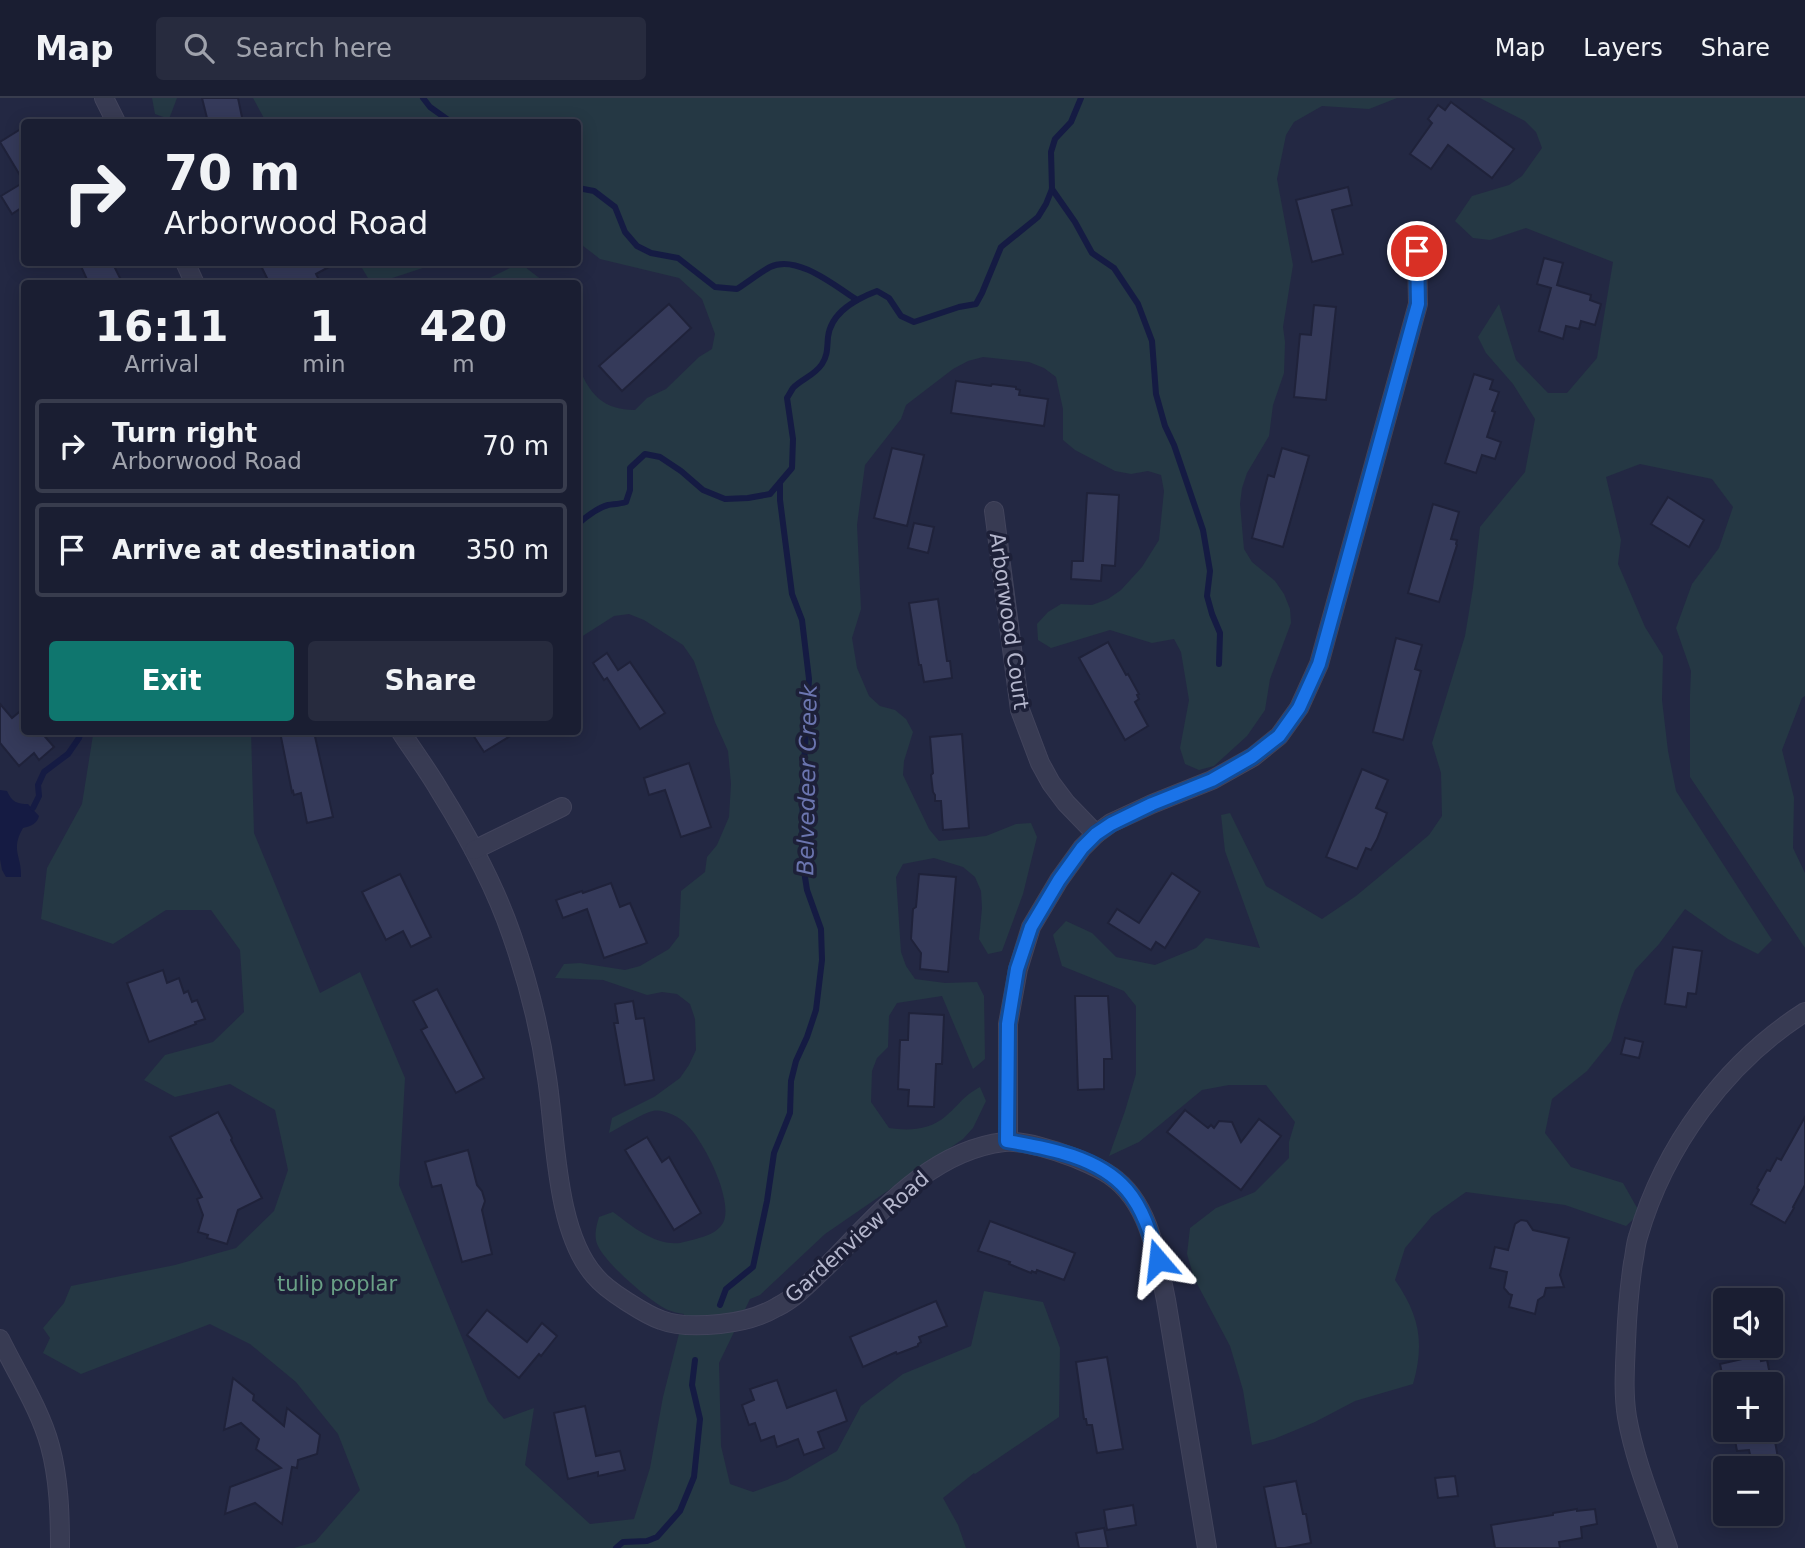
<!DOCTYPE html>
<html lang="en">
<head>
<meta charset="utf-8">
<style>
	:root { --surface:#1a1e32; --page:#272b3e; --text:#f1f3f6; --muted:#9fa2ac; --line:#383c4d; --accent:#0f766e }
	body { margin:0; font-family:"DejaVu Sans",sans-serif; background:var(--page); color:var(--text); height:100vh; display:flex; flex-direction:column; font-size:26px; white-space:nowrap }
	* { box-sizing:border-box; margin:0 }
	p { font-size:23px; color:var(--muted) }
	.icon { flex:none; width:38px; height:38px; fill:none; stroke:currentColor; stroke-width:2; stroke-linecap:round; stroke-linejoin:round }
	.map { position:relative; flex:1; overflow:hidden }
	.panel { position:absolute; left:21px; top:182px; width:560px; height:455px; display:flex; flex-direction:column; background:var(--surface); border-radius:7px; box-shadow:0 4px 18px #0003,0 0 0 2px var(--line) }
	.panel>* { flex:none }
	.hud { position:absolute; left:21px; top:21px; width:560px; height:147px; border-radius:7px; box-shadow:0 4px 18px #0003,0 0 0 2px var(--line); background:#1a1e32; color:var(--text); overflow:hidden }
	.controls { position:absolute; left:1713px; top:1190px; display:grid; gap:14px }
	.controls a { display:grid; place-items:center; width:70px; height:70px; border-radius:7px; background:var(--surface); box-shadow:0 4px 18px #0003,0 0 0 2px var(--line); font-size:35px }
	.pin { position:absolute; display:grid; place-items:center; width:60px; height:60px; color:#fff; margin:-30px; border:4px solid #fff; border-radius:50%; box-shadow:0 2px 7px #0007 }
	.me { position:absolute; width:77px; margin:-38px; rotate:343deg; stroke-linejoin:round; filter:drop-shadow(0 0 5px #0008) }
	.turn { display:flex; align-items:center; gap:24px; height:147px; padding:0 28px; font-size:32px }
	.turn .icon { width:91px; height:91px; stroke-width:2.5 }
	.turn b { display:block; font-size:49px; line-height:60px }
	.eta { display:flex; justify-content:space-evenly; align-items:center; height:119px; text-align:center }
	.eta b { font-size:42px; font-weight:600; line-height:49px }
	.button { display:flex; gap:14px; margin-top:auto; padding:14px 28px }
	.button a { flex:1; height:80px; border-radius:7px; background:var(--accent); color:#fff; font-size:28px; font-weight:600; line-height:80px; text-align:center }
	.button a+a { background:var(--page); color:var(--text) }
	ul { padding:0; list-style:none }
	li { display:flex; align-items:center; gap:21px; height:94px; margin:0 14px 10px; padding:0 14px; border:4px solid var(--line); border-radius:7px }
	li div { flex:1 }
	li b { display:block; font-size:26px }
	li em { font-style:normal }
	header { display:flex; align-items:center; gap:42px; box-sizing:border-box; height:98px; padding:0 35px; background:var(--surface); border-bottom:2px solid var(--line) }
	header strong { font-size:33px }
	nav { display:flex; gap:38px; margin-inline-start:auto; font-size:24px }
	.search { width:490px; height:63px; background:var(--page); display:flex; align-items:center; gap:18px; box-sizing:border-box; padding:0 24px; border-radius:7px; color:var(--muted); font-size:26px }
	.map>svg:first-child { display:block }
	.green { fill:#253844 }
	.water { fill:#151b43 }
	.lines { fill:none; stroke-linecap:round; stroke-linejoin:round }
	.stream { stroke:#151b43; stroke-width:6 }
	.building { fill:#353a5a; stroke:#1f223a; stroke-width:2 }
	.street-casing { stroke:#42445c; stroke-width:20 }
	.street { stroke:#383b53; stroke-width:18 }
	.route-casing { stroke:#114b97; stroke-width:18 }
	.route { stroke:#1a73e8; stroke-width:12 }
	.labels { text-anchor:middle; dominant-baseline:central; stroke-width:7; stroke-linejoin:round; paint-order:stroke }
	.street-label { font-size:21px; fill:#b5b7cd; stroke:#1d2038 }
	.park-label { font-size:21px; fill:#6aa086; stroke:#1d2038 }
	.water-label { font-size:23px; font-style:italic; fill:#6b75af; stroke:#1d2038 }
</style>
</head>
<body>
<header>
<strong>Map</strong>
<div class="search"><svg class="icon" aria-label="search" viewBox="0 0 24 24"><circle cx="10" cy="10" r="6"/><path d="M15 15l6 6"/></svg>Search here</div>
<nav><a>Map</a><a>Layers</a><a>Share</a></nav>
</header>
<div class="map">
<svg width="1805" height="1450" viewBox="0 0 1805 1450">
	<rect width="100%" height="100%" fill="#232843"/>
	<g class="green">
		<path d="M152,0H177L169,21L155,16Z"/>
		<path d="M253,0H1397L1369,11L1322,8L1294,24L1286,37L1277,81L1293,167L1283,229L1285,244L1284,275L1273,307L1269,338L1247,375L1242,390L1240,406L1244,451L1252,464L1275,483L1284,496L1290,511L1291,525L1270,581L1265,612L1247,638L1214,668L1199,672L1185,666L1180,650L1189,602L1181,554L1174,541L1152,545L1110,532L1051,550L1038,542L1037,526L1048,514L1061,506L1092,507L1108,501L1121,492L1142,469L1159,442L1164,393L1161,377L1148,373L1131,376L1115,373L1075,352L1063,342V311L1056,279L1044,270L1029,264L983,259L968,263L953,271L906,307L901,321L865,367L857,427L861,511L852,540L857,570L869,598L880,608L895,612L906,621L913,634L904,663L903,677L929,731L939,743L986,738L1016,726L1031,725L1037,739L1023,796L1002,853L988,856L979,841L982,810L981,793L975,779L963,769L934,760L903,766L896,779L901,854L906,868L915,881L945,885L977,884L984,898L985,961L973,971L942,898L897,905L889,918L888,949L877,960L872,973L871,1004L889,1030C909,1033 930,1032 946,1018C960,1006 962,999 980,989L986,1003L973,1030L963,1041L825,1136L760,1197L750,1201L719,1265L721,1348L730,1386L753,1394L787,1382L837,1353L861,1308L903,1276L971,1248L984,1193L1043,1204L1060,1250L1059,1319L975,1376L974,1375L943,1400L958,1427L966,1450H294L315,1444L360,1392L338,1336L296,1284L250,1246L210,1226L81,1276L43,1255L50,1240L43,1230L64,1205L71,1188L175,1167L236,1150L274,1113L288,1072L275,1012L230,986L175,999L144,982L165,957L213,944L244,914L240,852L211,812H166L113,846L41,821L47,770L82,706L93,637L91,634H251L254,735L320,895L360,874L405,980L399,1087L488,1303L504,1321L534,1310L525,1367L590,1426L634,1421L650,1370L663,1299L684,1216C678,1215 673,1214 668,1212C649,1203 609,1168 599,1150C593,1140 596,1129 599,1119L613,1114C632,1128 655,1148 680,1145C685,1144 691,1142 696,1141C706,1138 717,1135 723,1125C735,1102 701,1037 683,1023C675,1017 662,1011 653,1013C643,1015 619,1030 609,1035L612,1020L654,999L680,980L689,967L696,952L695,921L690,906L677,896L662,894L647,897L603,882L555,880L564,866L580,865L625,872L640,868L669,851L679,838L681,793L705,774L707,759L717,747L729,719L731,686L728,653L715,624L694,563L683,547L644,522L629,516L614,518L578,541V267C589,296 603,312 635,312L647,300L666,291L699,259L712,251L715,236L702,201L679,180L600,161L578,144V24H266Z"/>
		<path d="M1480,0H1805V598L1802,600L1782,652L1794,700L1793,750L1805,775V850L1690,679V596L1691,573L1676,530L1692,486L1719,450L1733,409L1712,381L1640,366L1606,379L1621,442L1618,466L1645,529L1663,558L1662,602L1668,653L1676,693L1772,842L1758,856L1728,841L1685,811L1659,846L1635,872L1621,908L1611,943L1587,973L1552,1001L1545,1035L1571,1069L1623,1085L1640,1115L1626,1128L1565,1107L1466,1094L1432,1118L1405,1150L1395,1182C1419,1217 1425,1244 1413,1286L1355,1303L1315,1324L1274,1341L1252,1347L1243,1292L1230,1248L1194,1180L1187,1156L1190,1130L1216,1110L1255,1094L1289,1060V1044L1295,1024L1266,987H1229L1202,992L1139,1044L1109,1058L1125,1013L1136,976V908L1124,893L1062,868L1053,837L1066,823L1092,835L1116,859L1155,867L1196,850L1206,840L1260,850L1225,753L1221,717L1230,715L1266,788L1322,821L1356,798L1403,759L1429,737L1442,718L1441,675L1432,645L1465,538L1473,490L1480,429L1525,374L1535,321L1513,286L1486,255L1478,239L1499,206L1516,262L1548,295H1567L1597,260L1613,164L1526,130L1490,142L1473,140L1455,123L1472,98L1509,87L1522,78L1542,50L1536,34L1525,23Z"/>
		<path d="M359,165H438L374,186L371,185Z"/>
		<path d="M525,169L543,183L544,185H480L510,170Z"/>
	</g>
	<path class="water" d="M0,692L7,693C12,704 17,706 28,706L39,718C37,726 31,728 23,730C10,752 22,758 21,779H6L2,772L0,761Z"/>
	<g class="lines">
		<g class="stream">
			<path d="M423,0L430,9L451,24"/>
			<path d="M578,90L594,93L615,109L625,134L637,148L651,155L678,160L715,189L737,191C748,184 759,175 770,169C797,156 835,188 857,202"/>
			<path d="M1052,91L1075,124L1092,155L1114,170L1138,206L1152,243L1156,296L1165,328L1174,347L1203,432L1210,473L1207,498L1212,516L1220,535L1219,566"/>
			<path d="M578,426C587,418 597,410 608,407C615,406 620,406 626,404L630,392V370L645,356L660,359L681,373L703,392L725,401L748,400L770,396L792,370L793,341L787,300C789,297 791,293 793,290C802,281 815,277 822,266C828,257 827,249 828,239C831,214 856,201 877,193L889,200L901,218L914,224L959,209L976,206L982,195L1001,149L1038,119L1046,106L1052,91L1051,54L1055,41L1071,24L1081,0"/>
			<path d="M33,710L39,698L38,687L44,674L68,656L79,640L81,634"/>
			<path d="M720,1207L726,1191L753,1169L767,1103L774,1055L790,1015L791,983L796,963L807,939L816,912L822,862L821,831L807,792L802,760L803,684L809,581L802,522L792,496L780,402V385"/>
			<path d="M616,1450L623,1444L647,1443L657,1439L680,1413L694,1379L700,1321L692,1287L695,1262"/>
		</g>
	</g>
	<g class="building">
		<path d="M202,0H238L243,24H208Z"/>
		<path d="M1451,4L1514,51L1492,80L1448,47L1431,71L1410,56L1432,25L1428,21L1438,7L1445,12Z"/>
		<path d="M24,29V108L12,116L1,98L24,84L0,44Z"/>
		<path d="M1348,89L1352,107L1332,112L1343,156L1312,164L1296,102Z"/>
		<path d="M1544,160L1563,165L1557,187L1591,197L1590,202L1601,206L1595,227L1581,223L1579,231L1566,228L1563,241L1539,233L1551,190L1537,186Z"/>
		<path d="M79,164H112L123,186H89Z"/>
		<path d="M259,164H338L316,176L321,186H270Z"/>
		<path d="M669,206L691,230L622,293L599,268Z"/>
		<path d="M1314,207L1336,209L1326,302L1294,299L1300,236L1311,237Z"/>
		<path d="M1474,276L1493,282L1490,291L1499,294L1492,313L1495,314L1487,339L1501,344L1495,361L1482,357L1476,375L1445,365Z"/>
		<path d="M956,283L991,288L992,286L1016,289V291L1020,292L1019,297L1048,301L1044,328L951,315Z"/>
		<path d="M892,350L924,357L907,428L874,420Z"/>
		<path d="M1282,350L1309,358L1283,449L1252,440L1268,377L1274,379Z"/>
		<path d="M1087,395L1119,397L1115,468L1102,467L1101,483L1071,481L1072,463H1083Z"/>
		<path d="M1668,399L1704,422L1689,449L1651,426Z"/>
		<path d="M1433,406L1459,414L1451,441L1457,442L1456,446L1457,447L1439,504L1408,495Z"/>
		<path d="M914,425L934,429L928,455L908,450Z"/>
		<path d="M938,501L947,563H950L952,580L924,584L921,567H919L909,505Z"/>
		<path d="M1396,540L1422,547L1415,571L1421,573L1403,642L1373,634Z"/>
		<path d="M1108,544L1126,577L1128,576L1139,596L1137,597L1139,601L1135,604L1148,628L1125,642L1079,560Z"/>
		<path d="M607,555L618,572L630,564L665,615L640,631L607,580L604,582L593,565Z"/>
		<path d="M0,606L12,620L24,610V634H41L54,649L39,662L34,655L19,668L0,645Z"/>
		<path d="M280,634H314L333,719L307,725L301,695L294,697L293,693L292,694Z"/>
		<path d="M471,634H517L484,654Z"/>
		<path d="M962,636L969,730L943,732L941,703H935V697L933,694L931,677L933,675L930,639Z"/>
		<path d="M689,665L711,729L681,739L665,692L649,697L644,680Z"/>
		<path d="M1362,671L1388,682L1376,710L1387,715L1377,741L1371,752L1366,750L1357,771L1326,759Z"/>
		<path d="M1172,775L1200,794L1165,850L1156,844L1151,852L1108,825L1117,811L1139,825Z"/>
		<path d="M400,776L431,839L411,849L403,833L386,842L362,794Z"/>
		<path d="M919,776L956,779L948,874L920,871L921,855L911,841L913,811L916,809Z"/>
		<path d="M611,785L620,809L630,805L647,845L604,860L587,811L563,820L556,802L582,793L583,795Z"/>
		<path d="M1673,849L1702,853L1696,896L1688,895L1686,909L1665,906Z"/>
		<path d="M163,872L167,885L179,880L184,895L188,893L192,904L197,902L205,921L195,924L196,926L149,944L127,885Z"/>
		<path d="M437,891L484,980L456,995L421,932L427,929L413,903Z"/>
		<path d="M1075,898H1108L1112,961H1104V991L1078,992Z"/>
		<path d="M633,903L636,921L644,920L654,982L625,987L614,925H618L615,906Z"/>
		<path d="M909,915L944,917L942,966H936L934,1009L908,1008L909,992L898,991L900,942H908Z"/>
		<path d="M1625,940L1643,944L1639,960L1621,956Z"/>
		<path d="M1185,1012L1208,1030L1211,1027L1214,1030L1219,1023L1232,1024L1241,1044L1259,1021L1281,1038L1241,1092L1167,1034Z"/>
		<path d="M218,1014L232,1040L231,1042L262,1100L238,1112L227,1146L207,1140L208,1137L198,1134L203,1117L197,1101L202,1099L170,1039Z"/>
		<path d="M1805,1019V1087L1793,1109L1794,1110L1785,1125L1751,1106L1759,1092L1757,1090L1767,1072L1770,1073L1777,1060L1781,1062Z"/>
		<path d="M647,1039L662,1064L669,1059L701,1115L674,1132L625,1052Z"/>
		<path d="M468,1052L477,1087L482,1093L485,1103L482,1112L492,1156L462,1164L441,1087L432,1089L425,1064Z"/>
		<path d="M1521,1122L1527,1123L1533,1132L1569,1140L1560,1177L1564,1189L1546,1190L1544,1198L1538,1202L1535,1216L1509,1209L1512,1197L1509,1196L1504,1190L1507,1174L1490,1170L1495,1149L1508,1152L1515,1126Z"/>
		<path d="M990,1123L1075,1155L1064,1182L1037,1172L1036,1175L1032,1173L1031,1175L1009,1166L1010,1164L978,1153Z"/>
		<path d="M936,1203L947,1228L919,1239L921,1244L918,1246V1248L897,1256L896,1254L863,1269L850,1239Z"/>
		<path d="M487,1212L527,1244L542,1225L557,1238L541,1258L539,1256L519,1280L467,1237Z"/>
		<path d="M1760,1257L1761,1263L1767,1262L1772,1286H1724L1720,1266Z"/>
		<path d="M1107,1259L1123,1351L1097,1355L1092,1327H1087L1086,1321H1084L1076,1264Z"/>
		<path d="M233,1280L254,1297L253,1302L284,1328L287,1310L320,1337L317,1356L298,1362L297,1370L292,1369L282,1426L255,1405L225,1416L230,1389L281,1370L256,1351L259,1341L241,1325L224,1332Z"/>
		<path d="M777,1282L787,1310L836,1292L847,1323L818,1334L824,1350L804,1357L798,1341L777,1349L774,1338L761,1343L755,1325L749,1327L742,1307L754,1302L750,1291Z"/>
		<path d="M585,1308L596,1358L620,1353L625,1372L598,1378V1374L568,1381L554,1315Z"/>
		<path d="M1733,1332H1773L1778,1360L1775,1361L1778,1370H1753L1749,1352L1737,1353Z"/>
		<path d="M1455,1378L1458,1398L1438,1400L1435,1380Z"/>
		<path d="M1296,1383L1303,1416H1306L1311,1445L1285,1450H1276L1264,1389Z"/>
		<path d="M1133,1407L1136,1427L1107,1432L1104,1412Z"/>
		<path d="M1577,1411V1413L1595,1411L1597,1426L1581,1429L1582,1440L1559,1444L1560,1450H1495L1491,1427L1553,1417V1415Z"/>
		<path d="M1104,1430L1108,1450H1079L1076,1435Z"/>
	</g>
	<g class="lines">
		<defs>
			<g id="street">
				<path d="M104,0L116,24"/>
				<path d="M185,164L195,186"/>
				<path d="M994,413L1020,612L1040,665L1051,685L1066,705L1096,736"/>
				<path d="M401,634C414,654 429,674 441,695C469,740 495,788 512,838C528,884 540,931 547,980C556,1038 555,1133 595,1178C603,1188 615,1196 626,1203C637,1210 649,1218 661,1222C679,1229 701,1228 720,1226C740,1224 760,1219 777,1209C797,1199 812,1182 828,1167C878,1117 929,1053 1004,1044C1023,1042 1057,1053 1075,1060C1087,1065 1100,1070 1111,1078C1150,1105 1157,1159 1166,1202L1207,1450"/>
				<path d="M474,752L562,709"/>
				<path d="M1008,1043V926L1018,871L1031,829L1059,782L1082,750L1096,736L1111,725L1152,706L1212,682L1253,659L1279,638L1299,610L1319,566L1418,206L1417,153"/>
				<path d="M0,1241C17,1276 40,1311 50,1348C59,1381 60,1416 60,1450"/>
				<path d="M1668,1450C1653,1406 1635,1364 1627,1319C1623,1295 1625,1269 1626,1244C1627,1218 1629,1192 1633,1165C1635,1157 1635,1148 1638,1139C1664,1049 1725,965 1805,914"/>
			</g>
		</defs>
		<use href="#street" class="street-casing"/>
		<use href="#street" class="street"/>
	</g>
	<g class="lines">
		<defs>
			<path id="route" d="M1158,1162C1151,1138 1144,1112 1127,1092C1099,1059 1048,1050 1007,1043L1008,926L1017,871L1031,829L1059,782L1082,750L1096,736L1111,726L1152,706L1212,682L1252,659L1279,638L1299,610L1319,566L1418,206L1417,153"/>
		</defs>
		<use href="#route" class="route-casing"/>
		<use href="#route" class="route"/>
	</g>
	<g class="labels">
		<g class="street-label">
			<text transform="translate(1009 523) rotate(82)">Arborwood Court</text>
			<text transform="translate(857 1139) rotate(-42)">Gardenview Road</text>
		</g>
		<g class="park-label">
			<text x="337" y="1186">tulip poplar</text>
		</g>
		<g class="water-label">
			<text transform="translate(807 682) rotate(-89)">Belvedeer Creek</text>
		</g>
	</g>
</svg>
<div class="controls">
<a><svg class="icon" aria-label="sound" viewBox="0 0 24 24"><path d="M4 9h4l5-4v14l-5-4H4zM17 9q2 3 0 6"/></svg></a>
<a>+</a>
<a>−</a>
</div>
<div class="pin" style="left:1417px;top:153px;background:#d93025"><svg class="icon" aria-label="arrive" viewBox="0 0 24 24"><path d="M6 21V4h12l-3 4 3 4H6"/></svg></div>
<svg class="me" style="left:1158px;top:1162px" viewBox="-20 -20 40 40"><path d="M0-17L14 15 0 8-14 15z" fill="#1a73e8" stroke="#fff" stroke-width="4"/></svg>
<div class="hud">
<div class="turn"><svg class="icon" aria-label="right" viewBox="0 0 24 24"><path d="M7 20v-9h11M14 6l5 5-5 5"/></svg><div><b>70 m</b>Arborwood Road</div></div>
</div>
<section class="panel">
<div class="eta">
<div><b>16:11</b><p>Arrival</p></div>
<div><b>1</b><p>min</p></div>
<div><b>420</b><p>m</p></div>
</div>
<ul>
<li><svg class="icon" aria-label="right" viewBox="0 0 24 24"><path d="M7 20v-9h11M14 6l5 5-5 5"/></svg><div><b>Turn right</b><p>Arborwood Road</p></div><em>70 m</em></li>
<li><svg class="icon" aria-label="arrive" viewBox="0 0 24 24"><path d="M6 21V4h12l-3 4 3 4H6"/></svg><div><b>Arrive at destination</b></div><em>350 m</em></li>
</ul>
<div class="button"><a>Exit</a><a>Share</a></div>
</section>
</div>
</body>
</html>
